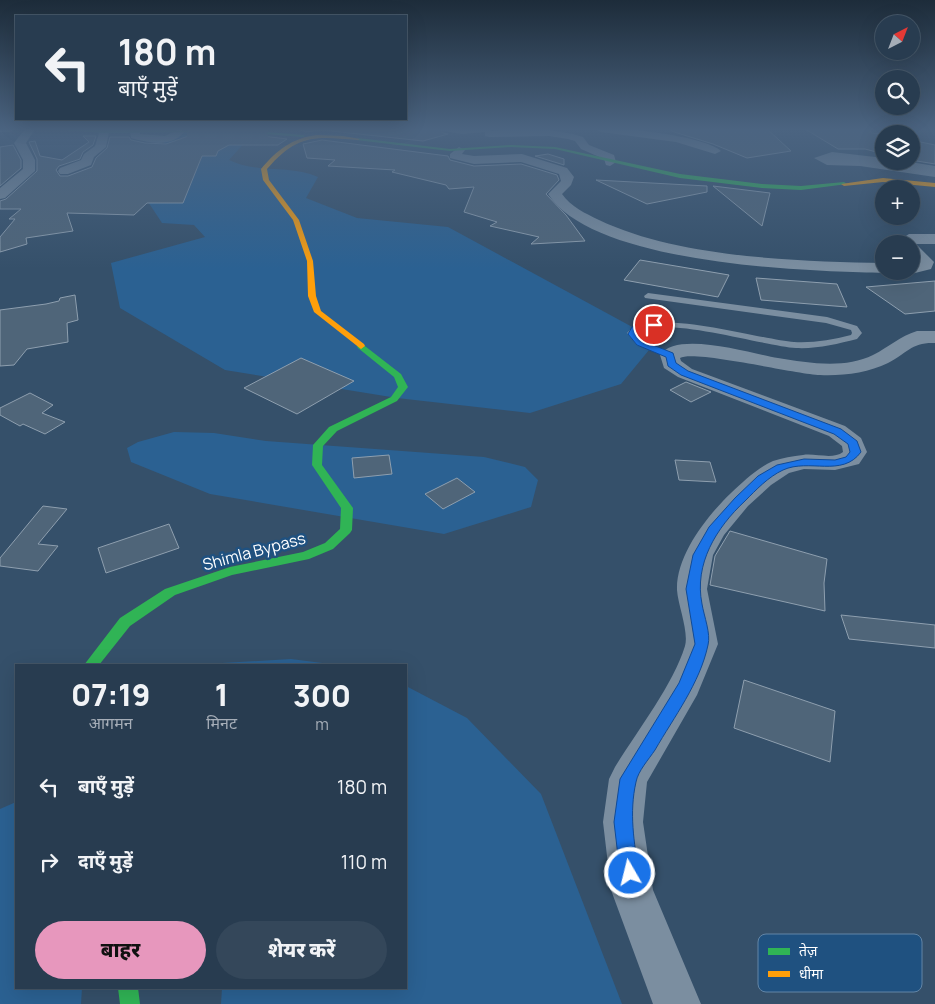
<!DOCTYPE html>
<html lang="hi">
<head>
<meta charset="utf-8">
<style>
	:root { --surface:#283c50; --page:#34475a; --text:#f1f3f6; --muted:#a5adb7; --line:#445667; --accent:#e797bd }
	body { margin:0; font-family:Manrope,"Noto Sans Devanagari",sans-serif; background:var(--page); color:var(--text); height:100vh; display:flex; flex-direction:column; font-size:19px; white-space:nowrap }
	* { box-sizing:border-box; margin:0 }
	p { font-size:16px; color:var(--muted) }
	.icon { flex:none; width:28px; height:28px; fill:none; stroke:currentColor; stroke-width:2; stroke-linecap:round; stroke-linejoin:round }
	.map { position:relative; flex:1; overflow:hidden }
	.side { position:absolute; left:15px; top:664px; width:392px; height:325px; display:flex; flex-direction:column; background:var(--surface); border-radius:0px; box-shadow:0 5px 20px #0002,0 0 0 1px var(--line) }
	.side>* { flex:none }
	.banner { position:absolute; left:15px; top:15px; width:392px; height:105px; border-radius:0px; box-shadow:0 5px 20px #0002,0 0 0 1px var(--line); background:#283c50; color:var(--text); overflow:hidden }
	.needle { width:32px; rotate:42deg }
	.controls { position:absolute; left:875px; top:15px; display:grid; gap:10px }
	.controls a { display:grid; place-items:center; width:45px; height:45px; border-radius:50%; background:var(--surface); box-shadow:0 5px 20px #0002,0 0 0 1px var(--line); font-size:25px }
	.pin { position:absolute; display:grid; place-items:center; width:42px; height:42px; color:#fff; margin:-21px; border:2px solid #fff; border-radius:50%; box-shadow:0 1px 5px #0007 }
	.me { position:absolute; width:55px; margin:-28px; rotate:352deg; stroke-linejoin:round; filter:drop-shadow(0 0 4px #0008) }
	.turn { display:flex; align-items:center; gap:18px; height:105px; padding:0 20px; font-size:22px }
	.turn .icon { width:65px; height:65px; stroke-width:2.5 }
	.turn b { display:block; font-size:35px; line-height:42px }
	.eta { display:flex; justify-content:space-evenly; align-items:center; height:85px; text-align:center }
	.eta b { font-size:30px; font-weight:800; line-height:35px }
	.primary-button { display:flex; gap:10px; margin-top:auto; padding:10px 20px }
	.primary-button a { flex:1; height:58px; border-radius:30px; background:var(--accent); color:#111; font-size:20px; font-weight:800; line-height:58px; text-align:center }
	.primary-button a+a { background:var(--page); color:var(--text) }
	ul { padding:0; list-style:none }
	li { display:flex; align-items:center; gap:15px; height:75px; padding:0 20px }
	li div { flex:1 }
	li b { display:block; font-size:19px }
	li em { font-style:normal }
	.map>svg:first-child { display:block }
	.green { fill:#2b6192 }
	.building { fill:#4f6579; stroke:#8e9faf }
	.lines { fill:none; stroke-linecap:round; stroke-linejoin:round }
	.secondary-tunnel { stroke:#536a80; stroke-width:12; stroke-dasharray:12 6; stroke-linecap:butt }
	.lane { fill:#7b8ea0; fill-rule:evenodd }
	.street { fill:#7b8ea0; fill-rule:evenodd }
	.fast { fill:#30b455; fill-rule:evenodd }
	.slow { fill:#ff9f0a; fill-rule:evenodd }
	.route { fill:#1a73e8; stroke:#114b97 }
	.labels { text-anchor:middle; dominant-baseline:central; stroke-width:5; stroke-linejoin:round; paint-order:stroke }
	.street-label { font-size:16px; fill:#fff; stroke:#1f5180 }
	.key { fill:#1f5180; stroke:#6285a6; stroke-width:1 }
	.key-label { font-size:14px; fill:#fff }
</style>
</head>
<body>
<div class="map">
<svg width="935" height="1004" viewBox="0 0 935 1004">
	<rect width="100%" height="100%" fill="#35506a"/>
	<g class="green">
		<path d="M190,129H257L229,160C258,174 289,164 318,177L306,198L357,218L448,227L636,329L649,350L621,384L530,413L397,398L225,370L120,308L111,263L205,237L194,225L162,223L139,188L161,165L164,140Z"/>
		<path d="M174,432L214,433L266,441L484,457L525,467L538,480L531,507L444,534L210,494L131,462L127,448L138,442Z"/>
		<path d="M291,659L338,665H221L222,663Z"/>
		<path d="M406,686L467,718L541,794L622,1004H221L222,988H406Z"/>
		<path d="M16,802V988H82L81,1004H0V809Z"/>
	</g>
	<g class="building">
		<path d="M190,129H266L263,130V136L287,139L278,145H229L218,151L216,156H202L183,203H147L134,215L67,213L73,231L26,238L27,244L0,252V237L15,219H9L21,209H0V201L6,199L37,171V159L29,142L35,141L40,156L62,160L89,142L83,136H96L93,145L83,152L80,159L59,166L56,170L60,176H68L92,167L96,158L107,148L110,137H129L131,140L145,143L166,144L194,134L195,131Z"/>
		<path d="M298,129H440L443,133L448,134L423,141L322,130L306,132Z"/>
		<path d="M671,129H767L791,151L747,158L713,144L671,131Z"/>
		<path d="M805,129H870L871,133L884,134V154L865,149H838Z"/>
		<path d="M322,140L448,156L450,160L474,166L521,164L557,175L559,180L546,194L566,215L585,241L531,244L539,237L490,226L497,222L464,212L474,187L449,189L446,185L392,172L395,170L328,166L335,160L307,158L303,144Z"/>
		<path d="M911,140L935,145V164L911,160Z"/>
		<path d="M13,145L21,160V168L0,186V147Z"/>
		<path d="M548,154L564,159V165L535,156Z"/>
		<path d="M596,180L707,186V192L647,204Z"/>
		<path d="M713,186L770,193L762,226Z"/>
		<path d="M640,260L729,275L718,297L624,280Z"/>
		<path d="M756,278L837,284L847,307L761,300Z"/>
		<path d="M935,281V311L905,314L866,287Z"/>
		<path d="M75,295L78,320L67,323L68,342L27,349L14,365L0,366V310L46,304L59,301L60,298Z"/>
		<path d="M301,358L354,381L297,414L244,388Z"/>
		<path d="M686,382L711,392L691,402L670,390Z"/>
		<path d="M30,393L53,405L42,413L65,422L45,434L23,424L20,426L0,415V408Z"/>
		<path d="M389,455L392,474L354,478L352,458Z"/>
		<path d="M675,460L710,462L716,482L679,480Z"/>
		<path d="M457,478L475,492L443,509L425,494Z"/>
		<path d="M43,506L67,509L38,544L58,546L38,571L0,566V558Z"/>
		<path d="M169,524L179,548L106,573L98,548Z"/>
		<path d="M730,531L827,559L824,583L825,611L710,585L715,556Z"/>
		<path d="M841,615L935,625V648L849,639Z"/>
		<path d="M744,680L835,711L830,762L734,728Z"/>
	</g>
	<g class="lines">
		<path class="secondary-tunnel" d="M187,132L268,133"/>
		<path class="lane" d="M648,293L827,317L857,326L862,333L857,339C837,344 817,349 796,348C763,346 660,314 637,333L643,341L673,353V357L670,358L637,345L627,333C648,305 761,340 794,342C813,343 832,340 851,335L852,333L851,330L826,323L645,298L644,296Z"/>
		<g class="street">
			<path d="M0,129H15L10,132H0Z"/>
			<path d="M25,129H35L26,143L35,160V171L5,198L0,199V188L23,169V160L14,143Z"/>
			<path d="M104,129L109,132L106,147L94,157L91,165L68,174H60L58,171L60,168L81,160L84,154L95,146L100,130Z"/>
			<path d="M130,129H140V134L165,136L179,129L184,132C171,148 149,143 131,138Z"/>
			<path d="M442,129H491L490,131L526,129L525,130H549L573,134L583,137L589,145L614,155L616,162L610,166L606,165L604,159L581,149L575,141L568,139L549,136L489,137L485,136V132L462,134L443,131Z"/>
			<path d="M596,129C618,126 706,136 721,151L715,154L676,142L601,132Z"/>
			<path d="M459,147L465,150L462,154L474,156L522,154L567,168L574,177L571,185L562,194C571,207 585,213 599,220C679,258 795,261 884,263V271H890L884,273C805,271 594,265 548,194L561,181L559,174L521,162L474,164L450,158V154Z"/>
			<path d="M832,152L884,158V161H904L935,166V177L860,166L827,165L814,158Z"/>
			<path d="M909,234H935V244H916L934,262L931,269L911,274L904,271H911V264L918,263L911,256V244H899L898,241Z"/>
			<path d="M917,331H935V343C912,342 907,353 888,363C868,373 842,376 820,375C794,374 695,350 680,358L681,361L692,369L845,426L861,438L867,452L859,464L835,470L804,469L789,473L771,485L748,506L724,535L713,555L707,589L718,644L697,695L647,782L643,822L653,890L701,1004H653L611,890L603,822L609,779L615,767C637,731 673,685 685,646C689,632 678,605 677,590C676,555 707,516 731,493C743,482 757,468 773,461C782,458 793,456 803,455C815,453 833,460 843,452L842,446L829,436L678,377L664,368L660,355C677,330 752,354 778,358C808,363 845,369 873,355C889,347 900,336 917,331Z"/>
		</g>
		<g class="fast">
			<path d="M53,129L187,131L189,132L104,133Z"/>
			<path d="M268,132L303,135L305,136L303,137L266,134Z"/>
			<path d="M358,138L450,149L511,145L555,147L680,174L762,184L801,186L844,182L847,184L801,190L762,188L680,178L555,149L511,147L450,151L356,140Z"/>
			<path d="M361,343L401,374L408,387L397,401L337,431L323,446L322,465L353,508L352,530L350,533L333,549L309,559L232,575L175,595L130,626L99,665H84L120,618L165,589L230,567L303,552L325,543L340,529L341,508L312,465L313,445L329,427L391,397L398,387L394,377L358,348L357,346Z"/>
			<path d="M118,988H138L140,1004H120Z"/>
		</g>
		<g class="slow">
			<path d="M317,135L343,136L360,139L358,140C315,136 297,134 267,169L269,180L299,220L313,261L316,296L321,311L364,344L365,346L361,349L314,312L308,296L307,261L293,220L263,180L261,169C277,150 292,138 317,135Z"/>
			<path d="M883,178L935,183V187L883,182L844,186L841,184Z"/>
		</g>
	</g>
	<linearGradient id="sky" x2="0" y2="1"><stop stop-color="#1d2c3a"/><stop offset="0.48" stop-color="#4b6481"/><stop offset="1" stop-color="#4b6481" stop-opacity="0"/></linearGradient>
	<rect width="935" height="269" fill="url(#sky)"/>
	<path class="route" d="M657,323V327L643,328L637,333L643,341L673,353L676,363L688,371L841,429L857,441L861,452C842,478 809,458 783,470C768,477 756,490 745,501C716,528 694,564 702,604C704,616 711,634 708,645C700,683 674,717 655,750C649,759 638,771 636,782C629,813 634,842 639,873L636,879L630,882L623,879L620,873L614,822L620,779L679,683L695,644L686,589L693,555L709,527L735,498L758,476L777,465L804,459L835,460L846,457L850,452L848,444L834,434L681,375L668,366L666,357L637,345L628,334L632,327L642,324Z"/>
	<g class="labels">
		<g class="street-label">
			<text transform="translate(254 551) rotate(-15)">Shimla Bypass</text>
		</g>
	</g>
	<rect x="758" y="934" width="164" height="58" rx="8" class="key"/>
	<rect x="768" y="948" width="22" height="7" fill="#30b455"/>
	<rect x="768" y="971" width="22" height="6" fill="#ff9f0a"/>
	<g class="key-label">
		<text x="799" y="956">तेज़</text>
		<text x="799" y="979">धीमा</text>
	</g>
</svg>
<div class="controls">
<a><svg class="needle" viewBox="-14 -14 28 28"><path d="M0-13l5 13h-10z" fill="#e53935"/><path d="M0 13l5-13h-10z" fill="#a5adb7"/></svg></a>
<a><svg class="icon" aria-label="search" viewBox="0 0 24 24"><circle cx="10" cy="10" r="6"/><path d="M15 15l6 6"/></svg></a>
<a><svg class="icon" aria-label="layers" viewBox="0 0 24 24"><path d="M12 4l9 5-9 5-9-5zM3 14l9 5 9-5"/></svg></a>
<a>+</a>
<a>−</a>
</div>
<div class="pin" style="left:654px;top:325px;background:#d93025"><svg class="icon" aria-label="arrive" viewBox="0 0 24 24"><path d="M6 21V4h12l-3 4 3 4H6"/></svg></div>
<svg class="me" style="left:630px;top:873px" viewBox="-20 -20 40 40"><circle r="17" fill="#1a73e8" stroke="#fff" stroke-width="3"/><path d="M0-11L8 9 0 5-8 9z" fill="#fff"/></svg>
<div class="banner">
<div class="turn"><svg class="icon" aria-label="left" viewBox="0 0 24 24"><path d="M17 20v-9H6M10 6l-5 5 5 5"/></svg><div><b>180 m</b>बाएँ मुड़ें</div></div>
</div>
<section class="side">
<div class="eta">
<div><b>07:19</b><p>आगमन</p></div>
<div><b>1</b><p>मिनट</p></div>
<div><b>300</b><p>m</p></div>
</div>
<ul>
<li><svg class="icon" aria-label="left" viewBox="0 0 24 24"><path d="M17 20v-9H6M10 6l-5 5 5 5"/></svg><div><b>बाएँ मुड़ें</b></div><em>180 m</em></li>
<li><svg class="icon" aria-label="right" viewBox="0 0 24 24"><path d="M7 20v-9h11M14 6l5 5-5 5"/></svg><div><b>दाएँ मुड़ें</b></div><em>110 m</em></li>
</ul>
<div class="primary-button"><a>बाहर</a><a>शेयर करें</a></div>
</section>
</div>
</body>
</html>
